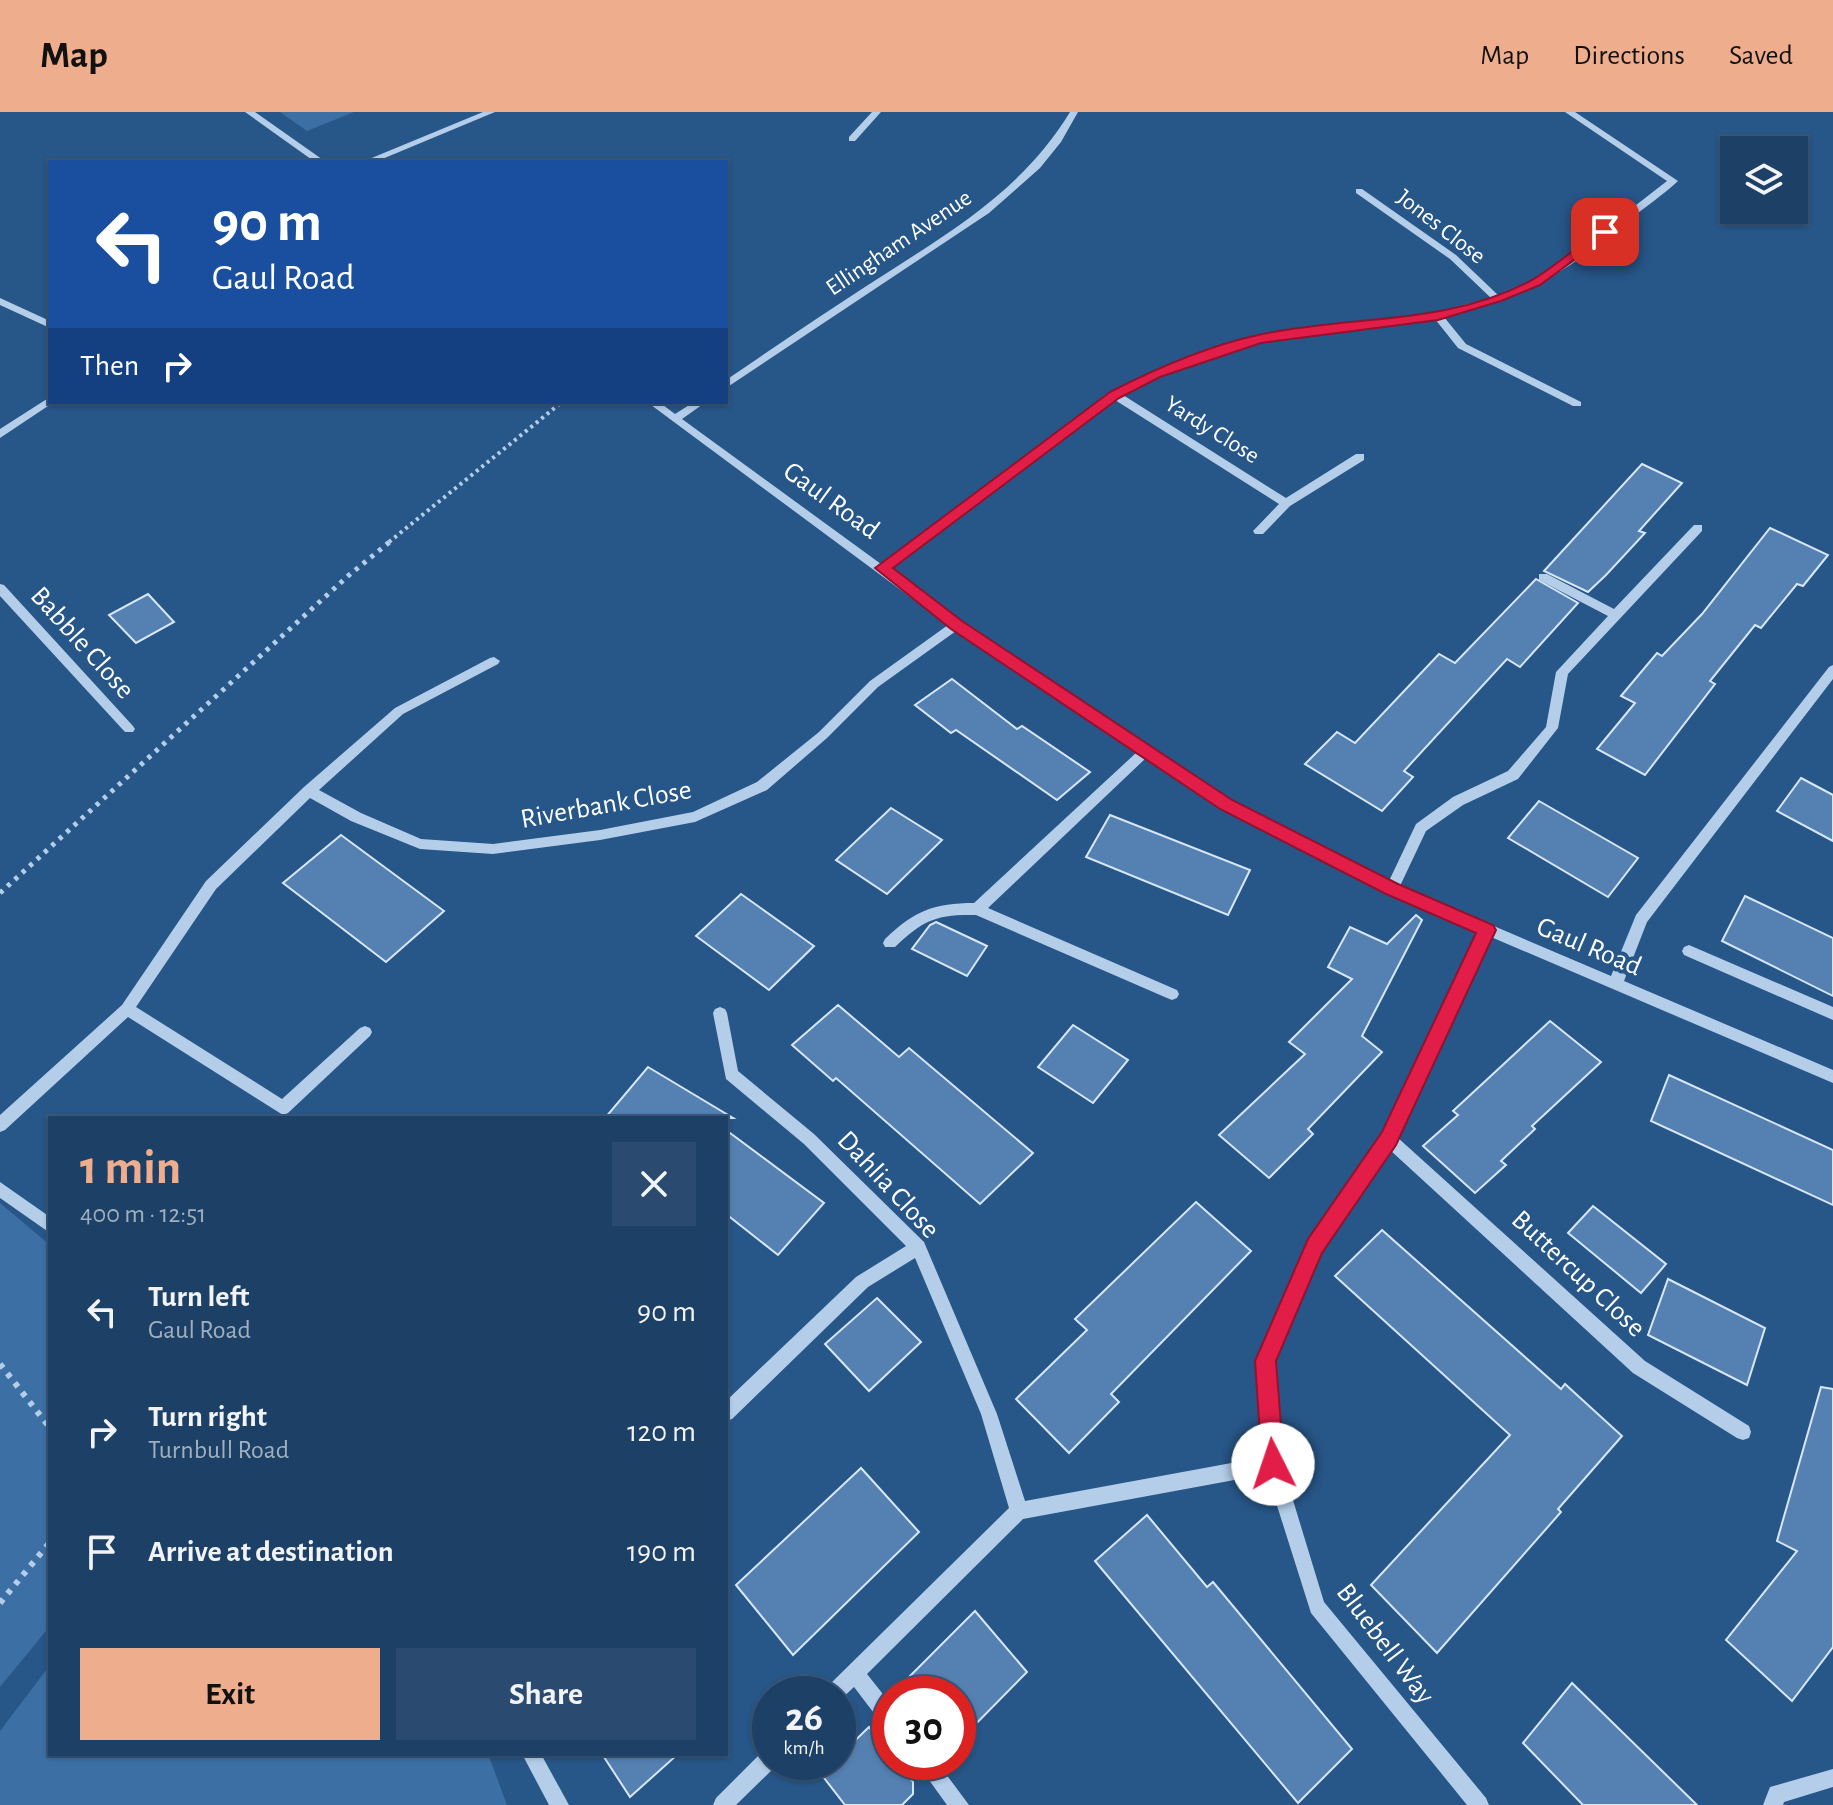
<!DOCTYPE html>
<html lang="en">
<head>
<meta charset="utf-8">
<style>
	:root { --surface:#1d4066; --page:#2a4b6f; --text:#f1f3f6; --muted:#a0afbf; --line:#3b597a; --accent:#eead8d }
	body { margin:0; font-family:"Alegreya Sans",sans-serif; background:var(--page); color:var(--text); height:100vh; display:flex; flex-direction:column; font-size:30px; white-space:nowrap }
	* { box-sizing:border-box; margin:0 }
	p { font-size:26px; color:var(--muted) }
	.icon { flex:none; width:44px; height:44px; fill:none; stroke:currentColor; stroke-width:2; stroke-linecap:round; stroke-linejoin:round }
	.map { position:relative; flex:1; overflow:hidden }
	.drawer { position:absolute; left:48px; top:1004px; width:680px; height:640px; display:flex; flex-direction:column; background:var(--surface); border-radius:0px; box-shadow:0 2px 6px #0004,0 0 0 2px var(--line) }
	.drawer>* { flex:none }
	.hud { position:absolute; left:48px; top:48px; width:680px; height:244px; border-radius:0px; box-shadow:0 2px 6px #0004,0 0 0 2px var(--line); background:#1a4fa0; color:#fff; overflow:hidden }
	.fabs { position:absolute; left:1720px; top:24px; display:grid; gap:16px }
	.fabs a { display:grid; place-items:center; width:88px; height:88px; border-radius:0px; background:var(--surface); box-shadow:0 2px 6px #0004,0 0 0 2px var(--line); font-size:40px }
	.speed { position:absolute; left:752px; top:1564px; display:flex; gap:16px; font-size:40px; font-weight:700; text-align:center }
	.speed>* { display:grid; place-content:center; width:104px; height:104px; border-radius:50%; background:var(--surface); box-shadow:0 2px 6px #0004,0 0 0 2px var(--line); line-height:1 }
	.speed small { font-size:20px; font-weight:400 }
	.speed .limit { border:12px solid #d22; background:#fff; color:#111 }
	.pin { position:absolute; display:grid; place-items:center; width:68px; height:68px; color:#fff; margin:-34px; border-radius:16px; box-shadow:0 4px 12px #0006 }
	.me { position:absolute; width:88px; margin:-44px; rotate:356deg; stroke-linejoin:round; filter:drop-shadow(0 0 6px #0008) }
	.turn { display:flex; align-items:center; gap:28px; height:168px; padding:0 32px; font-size:36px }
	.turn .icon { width:104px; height:104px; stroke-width:2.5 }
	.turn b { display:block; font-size:56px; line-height:68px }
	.then { display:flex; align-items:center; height:76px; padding:0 32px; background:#0003; gap:16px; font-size:30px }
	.round { display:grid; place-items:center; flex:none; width:84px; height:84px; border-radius:0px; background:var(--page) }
	.headline { display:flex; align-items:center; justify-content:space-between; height:136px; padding:0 32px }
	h1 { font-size:48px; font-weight:700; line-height:60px; color:var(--accent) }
	.cta { display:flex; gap:16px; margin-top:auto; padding:16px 32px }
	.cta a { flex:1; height:92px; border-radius:0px; background:var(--accent); color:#111; font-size:32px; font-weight:700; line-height:92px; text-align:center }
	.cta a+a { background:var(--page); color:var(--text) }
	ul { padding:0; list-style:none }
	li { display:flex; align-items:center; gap:24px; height:120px; padding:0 32px }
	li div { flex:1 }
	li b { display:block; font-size:30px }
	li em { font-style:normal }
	header { display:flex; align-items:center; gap:48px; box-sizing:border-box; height:112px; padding:0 40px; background:var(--accent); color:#111 }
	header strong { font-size:38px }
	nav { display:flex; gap:44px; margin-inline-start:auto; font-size:28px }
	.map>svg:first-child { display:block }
	.green { fill:#3c70a5 }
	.building { fill:#5481b2; stroke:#d8e7f7; stroke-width:2 }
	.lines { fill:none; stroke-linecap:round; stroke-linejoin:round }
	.path-far2 { stroke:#b4cee9; stroke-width:4; stroke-dasharray:3 4; stroke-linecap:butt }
	.path-far1 { stroke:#b4cee9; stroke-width:5; stroke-dasharray:4 6; stroke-linecap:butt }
	.path { stroke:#b4cee9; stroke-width:6; stroke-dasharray:5 7; stroke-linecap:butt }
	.minor { fill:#b4cee9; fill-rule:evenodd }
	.route { fill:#e11d48; stroke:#92132f; stroke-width:2 }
	.labels { text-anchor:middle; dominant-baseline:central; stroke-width:8; stroke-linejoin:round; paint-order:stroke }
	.far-street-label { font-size:24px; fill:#fff; stroke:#275688 }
	.street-label { font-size:28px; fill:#fff; stroke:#275688 }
</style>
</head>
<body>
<header>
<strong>Map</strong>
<nav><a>Map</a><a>Directions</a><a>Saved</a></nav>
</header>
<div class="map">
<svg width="1833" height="1693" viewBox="0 0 1833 1693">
	<rect width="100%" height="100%" fill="#275688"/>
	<g class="green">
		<path d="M280,0H354L307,19Z"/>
		<path d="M0,1091L50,1133V1514L0,1575Z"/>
		<path d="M50,1553V1642H488L507,1693H0V1619Z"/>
	</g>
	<g class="building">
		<path d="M1642,352L1682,371L1639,419L1645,421L1606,463L1588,480L1544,459Z"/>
		<path d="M1770,416L1828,443L1803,474L1797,472L1761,516L1755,513L1710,569L1715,572L1645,663L1597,637L1635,591L1621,584L1657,541L1662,544L1702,502Z"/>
		<path d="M1536,467L1578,491L1520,555L1507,547L1404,659L1413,665L1382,699L1305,652L1337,620L1355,631L1439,542L1455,551Z"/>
		<path d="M148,482L174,510L136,531L109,503Z"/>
		<path d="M952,567L1017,617L1022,614L1090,660L1057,688L956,618L951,621L915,593Z"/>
		<path d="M1801,666L1833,683V729L1777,699Z"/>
		<path d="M1539,689L1638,746L1608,785L1508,726Z"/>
		<path d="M891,696L942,728L887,782L836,748Z"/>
		<path d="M1110,703L1250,758L1228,803L1086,745Z"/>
		<path d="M341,723L444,799L386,850L283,771Z"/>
		<path d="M741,782L814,834L769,878L696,824Z"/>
		<path d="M1745,784L1833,826V884L1722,829Z"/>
		<path d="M1416,803L1422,808L1362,924L1382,940L1308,1017L1313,1022L1269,1066L1219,1023L1305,942L1289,930L1352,867L1328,855L1350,815L1387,832Z"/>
		<path d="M936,810L987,834L967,864L912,837L930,813Z"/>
		<path d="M838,893L899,945L909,936L1033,1041L980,1092L836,966L833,969L792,933Z"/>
		<path d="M1550,909L1601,950L1532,1014L1535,1017L1501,1049L1506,1053L1475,1081L1423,1034L1458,1003L1453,999Z"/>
		<path d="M1073,913L1128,948L1093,991L1038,955Z"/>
		<path d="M648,955L733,1006H605Z"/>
		<path d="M1669,963L1833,1038V1093L1651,1009Z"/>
		<path d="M726,1018L824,1091L778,1143L726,1102Z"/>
		<path d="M1196,1090L1251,1139L1111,1282L1119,1290L1069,1341L1016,1287L1087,1218L1075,1207Z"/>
		<path d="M1593,1094L1666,1152L1641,1181L1568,1121Z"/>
		<path d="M1382,1118L1561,1277L1565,1272L1622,1324L1558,1397L1561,1400L1437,1541L1371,1473L1510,1323L1335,1164Z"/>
		<path d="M1668,1167L1765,1216L1747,1273L1648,1223Z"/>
		<path d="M877,1186L921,1230L869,1279L825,1232Z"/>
		<path d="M1821,1275L1833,1277V1535L1792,1589L1726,1528L1797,1439L1777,1429Z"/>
		<path d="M861,1356L919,1420L793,1543L736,1473Z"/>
		<path d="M1147,1403L1207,1475L1213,1470L1352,1637L1298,1691L1095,1449Z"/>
		<path d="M975,1499L1027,1560L958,1630V1582H892Z"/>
		<path d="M1572,1571L1697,1693H1583L1523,1631Z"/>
		<path d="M869,1615L890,1641V1650H897L913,1670V1682L902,1693H845L821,1662L838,1650V1645Z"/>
		<path d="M602,1642H678L630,1685Z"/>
	</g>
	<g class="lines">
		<path class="path-far2" d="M389,430L562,290"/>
		<path class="path-far1" d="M0,781L348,464L392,428"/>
		<g class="path">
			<path d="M0,1252L50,1316"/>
			<path d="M0,1491L50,1430"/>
		</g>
		<g class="minor">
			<path d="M245,0H255L326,50H315Z"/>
			<path d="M483,0H495L375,50H362Z"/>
			<path d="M872,0H881L855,29H849V25Z"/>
			<path d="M1070,0H1078L1061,30L1040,56L989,101L726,276V268C773,236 820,204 868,173C945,123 1021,81 1070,0Z"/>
			<path d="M1565,0H1575L1678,69C1663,83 1645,95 1629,108C1566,160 1525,187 1444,205L1466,232L1581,290V294H1573L1458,236L1435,207C1373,217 1308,217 1247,233C1204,243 1163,263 1123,283L1286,386L1356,342H1364V348L1290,394L1263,422H1255L1253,419L1279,392L1115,288L889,458L960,510L1231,689L1389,769L1416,712L1453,685L1508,659L1546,615L1556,560L1608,504L1539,468V462H1547L1614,497L1694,413H1702V419L1568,562L1558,616L1518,667L1463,693L1426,719L1400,774L1611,864L1636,803L1829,555L1833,553V567L1647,810L1624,869L1833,958V971L1491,825L1397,1025L1645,1249L1749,1314L1751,1320L1749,1326L1743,1328L1737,1326L1633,1261L1390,1038L1321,1139L1273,1249L1282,1352L1324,1490L1486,1686L1489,1693H1467L1311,1501L1267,1362L1023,1407L867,1562L890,1591V1615L883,1613L854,1575L838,1590V1582H825L827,1575L1009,1396L981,1302L915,1146L868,1175L732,1307L726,1309V1289L856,1165L906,1134L804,1032L726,967L713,901L715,897L720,895L725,897L727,901L738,959L814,1022L924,1130L997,1302L1025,1389L1264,1345L1257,1249L1309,1129L1384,1022L1479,820L1387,781L1221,697L1146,646L988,796L1177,878L1179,882L1177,886L1172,888L1167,886L976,803C937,802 923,808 895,835H885L883,831L885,827C914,799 934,791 974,791L1137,640L956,519L878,575L827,626L767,678L695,710L600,728L493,742L420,737L351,709L310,686L216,777L136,895L282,987L360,916L365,914L370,916L372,920L370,924L288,1001L283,1003L128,905L5,1018L0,1020V1003L122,893L206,769L304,675L395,596L490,546L494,545L500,549L498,552L403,602L319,678L361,701L421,727L493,732L600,718L693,700L757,670L819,620L870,569L948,513L647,290H659L675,302L694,290H706L682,307L881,452L1111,281L1164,255L1221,233L1262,223L1437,200L1491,186L1450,147L1356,81V77H1362L1456,143L1499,184L1532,169L1568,146L1667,69Z"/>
			<path d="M0,186L50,209V216L0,193Z"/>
			<path d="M50,285V290H54L0,326V317Z"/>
			<path d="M0,472L4,473L133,614L135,617L133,620H125L0,484Z"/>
			<path d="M1689,833L1833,895V908L1684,843L1682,839L1684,835Z"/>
			<path d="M0,1070L50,1105V1121L0,1086Z"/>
			<path d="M770,1637V1650H778L777,1653L736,1693H713L716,1686L763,1639Z"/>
			<path d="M522,1642H541L569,1693H549Z"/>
			<path d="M916,1650H937L969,1693H947Z"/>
			<path d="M1833,1657V1675L1784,1690L1783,1693H1763L1770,1675Z"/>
		</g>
	</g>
	<path class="route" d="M1601,117L1612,120L1540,173L1501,189L1438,208L1261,231L1160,265L1119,286L893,456L962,509L1232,688L1398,772L1493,813L1496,818L1396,1033L1322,1141L1276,1249L1284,1352L1281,1360L1273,1363L1265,1360L1262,1352L1255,1249L1308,1127L1382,1020L1476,821L1386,782L1220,697L951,517L875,456L1110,280C1155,257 1207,234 1258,223C1348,203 1448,214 1532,168C1556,154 1578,134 1601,117Z"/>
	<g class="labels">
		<g class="far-street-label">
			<text transform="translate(1441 115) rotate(38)">Jones Close</text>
			<text transform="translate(899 131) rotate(-34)">Ellingham Avenue</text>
			<text transform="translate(1212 318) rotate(32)">Yardy Close</text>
		</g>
		<g class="street-label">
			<text transform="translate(831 389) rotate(36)">Gaul Road</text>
			<text transform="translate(82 531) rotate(48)">Babble Close</text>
			<text transform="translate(606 693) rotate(-10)">Riverbank Close</text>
			<text transform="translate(1589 835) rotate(23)">Gaul Road</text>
			<text transform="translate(888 1073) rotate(47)">Dahlia Close</text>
			<text transform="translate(1578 1162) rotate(43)">Buttercup Close</text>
			<text transform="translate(1385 1532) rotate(53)">Bluebell Way</text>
		</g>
	</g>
</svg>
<div class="fabs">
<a><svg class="icon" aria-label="layers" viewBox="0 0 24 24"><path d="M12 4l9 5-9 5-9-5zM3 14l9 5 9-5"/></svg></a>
</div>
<div class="speed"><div>26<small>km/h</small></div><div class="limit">30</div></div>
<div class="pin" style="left:1605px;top:120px;background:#d93025"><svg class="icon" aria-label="arrive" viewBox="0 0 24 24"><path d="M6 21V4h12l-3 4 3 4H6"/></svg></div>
<svg class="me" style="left:1273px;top:1352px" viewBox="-20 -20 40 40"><circle r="19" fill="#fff"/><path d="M0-13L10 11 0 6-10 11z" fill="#e11d48"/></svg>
<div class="hud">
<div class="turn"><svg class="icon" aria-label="left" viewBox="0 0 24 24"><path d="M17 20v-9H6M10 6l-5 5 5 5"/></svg><div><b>90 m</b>Gaul Road</div></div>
<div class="then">Then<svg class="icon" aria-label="right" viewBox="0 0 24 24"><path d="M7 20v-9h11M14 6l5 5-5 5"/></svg></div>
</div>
<section class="drawer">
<div class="headline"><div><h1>1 min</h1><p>400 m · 12:51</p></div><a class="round"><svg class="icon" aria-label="close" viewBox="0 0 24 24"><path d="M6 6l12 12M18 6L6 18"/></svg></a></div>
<ul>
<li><svg class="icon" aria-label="left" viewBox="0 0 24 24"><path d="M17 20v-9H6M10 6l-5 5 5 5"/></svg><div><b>Turn left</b><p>Gaul Road</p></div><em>90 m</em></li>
<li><svg class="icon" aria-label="right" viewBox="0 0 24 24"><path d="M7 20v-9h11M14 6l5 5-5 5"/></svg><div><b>Turn right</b><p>Turnbull Road</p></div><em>120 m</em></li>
<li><svg class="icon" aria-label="arrive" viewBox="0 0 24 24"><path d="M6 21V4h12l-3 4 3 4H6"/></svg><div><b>Arrive at destination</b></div><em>190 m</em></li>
</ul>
<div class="cta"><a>Exit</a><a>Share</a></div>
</section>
</div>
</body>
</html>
